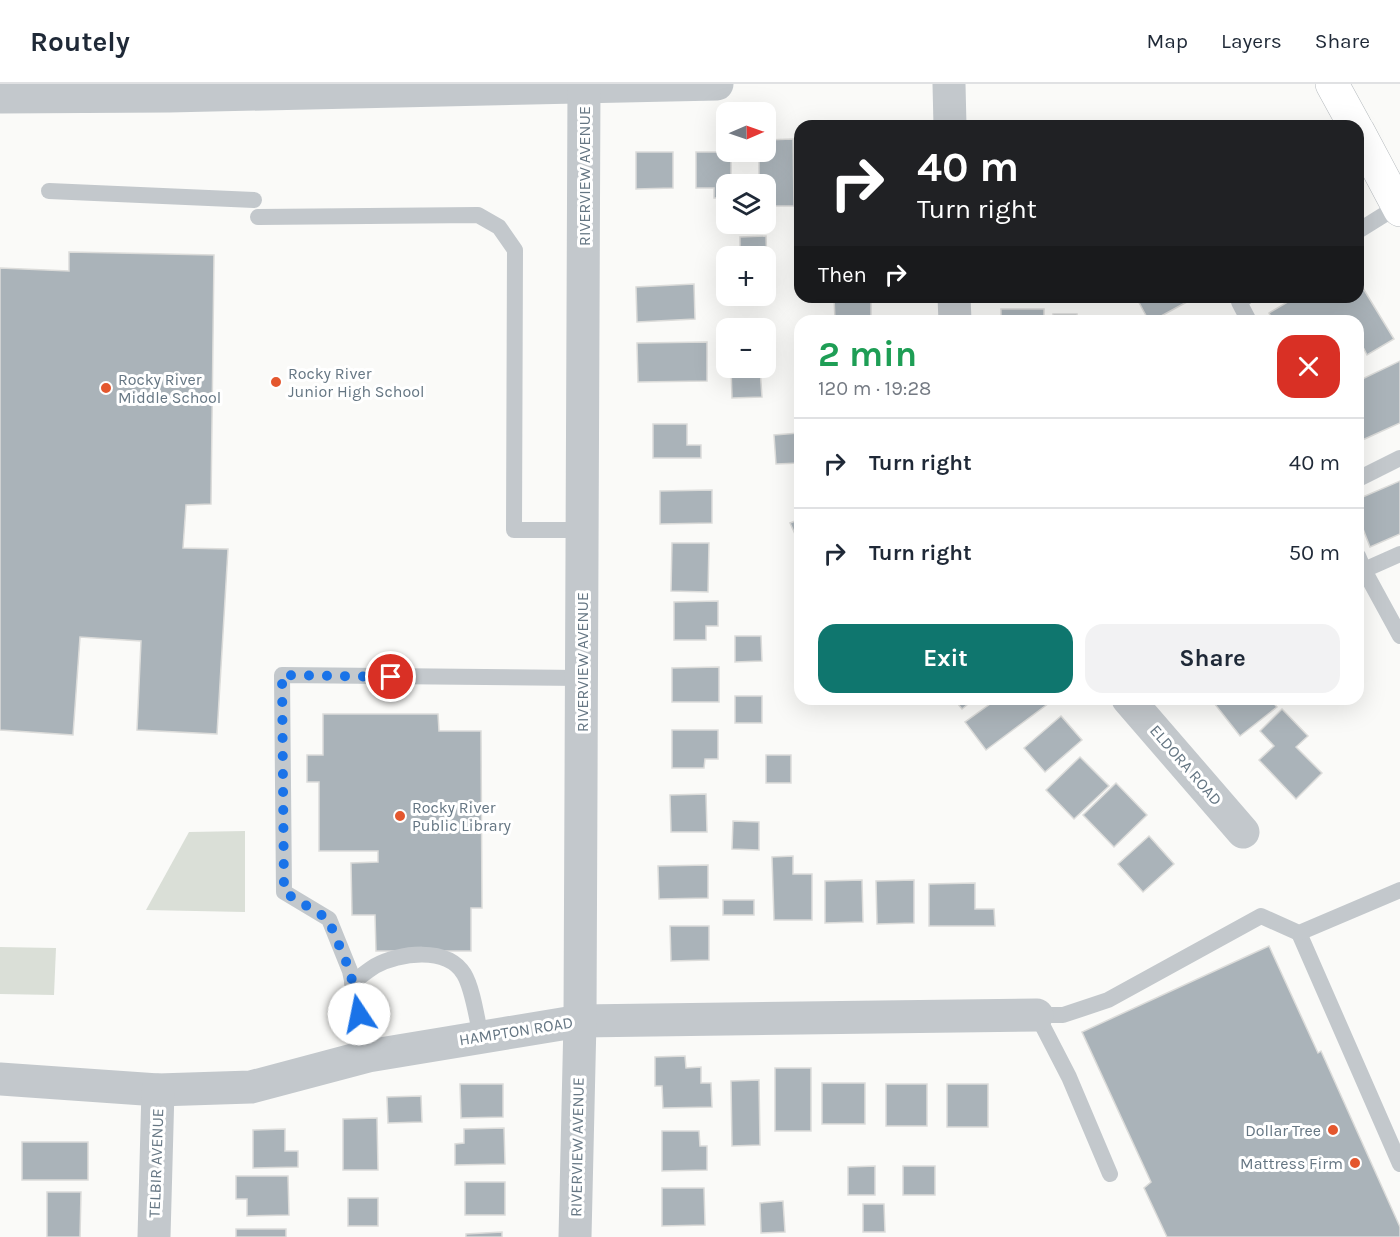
<!DOCTYPE html>
<html lang="en">
<head>
<meta charset="utf-8">
<style>
	:root { --surface:#fff; --page:#f2f2f3; --text:#1f2937; --muted:#747a83; --line:#e0e1e3; --accent:#0f766e }
	body { margin:0; font-family:Karla,sans-serif; background:var(--page); color:var(--text); height:100vh; display:flex; flex-direction:column; font-size:22px; white-space:nowrap }
	* { box-sizing:border-box; margin:0 }
	p { font-size:20px; color:var(--muted) }
	.icon { flex:none; width:33px; height:33px; fill:none; stroke:currentColor; stroke-width:2; stroke-linecap:round; stroke-linejoin:round }
	.map { position:relative; flex:1; overflow:hidden }
	.panel { position:absolute; left:794px; top:231px; width:570px; height:390px; display:flex; flex-direction:column; background:var(--surface); border-radius:18px; box-shadow:0 6px 24px #0002 }
	.panel>* { flex:none }
	.hud { position:absolute; left:794px; top:36px; width:570px; height:183px; border-radius:18px; box-shadow:0 6px 24px #0002; background:#202124; color:#fff; overflow:hidden }
	.needle { width:39px; rotate:88deg }
	.buttons { position:absolute; left:716px; top:18px; display:grid; gap:12px }
	.buttons a { display:grid; place-items:center; width:60px; height:60px; border-radius:12px; background:var(--surface); box-shadow:0 6px 24px #0002; font-size:30px }
	.pin { position:absolute; display:grid; place-items:center; width:51px; height:51px; color:#fff; margin:-26px; border:3px solid #fff; border-radius:50%; box-shadow:0 2px 6px #0007 }
	.me { position:absolute; width:66px; margin:-33px; rotate:349deg; stroke-linejoin:round; filter:drop-shadow(0 0 4px #0008) }
	.turn { display:flex; align-items:center; gap:21px; height:126px; padding:0 24px; font-size:27px }
	.turn .icon { width:78px; height:78px; stroke-width:2.5 }
	.turn b { display:block; font-size:42px; line-height:51px }
	.then { display:flex; align-items:center; height:57px; padding:0 24px; background:#0003; gap:12px; font-size:22px }
	.round { display:grid; place-items:center; flex:none; width:63px; height:63px; border-radius:18px; background:var(--page) }
	.head { display:flex; align-items:center; justify-content:space-between; height:102px; padding:0 24px }
	h1 { font-size:36px; font-weight:700; line-height:45px; color:#1e9e55 }
	.action { display:flex; gap:12px; margin-top:auto; padding:12px 24px }
	.action a { flex:1; height:69px; border-radius:18px; background:var(--accent); color:#fff; font-size:24px; font-weight:700; line-height:69px; text-align:center }
	.action a+a { background:var(--page); color:var(--text) }
	ul { padding:0; list-style:none }
	li { display:flex; align-items:center; gap:18px; height:90px; padding:0 24px; border-top:2px solid var(--line) }
	li div { flex:1 }
	li b { display:block; font-size:22px }
	li em { font-style:normal }
	header { display:flex; align-items:center; gap:36px; box-sizing:border-box; height:84px; padding:0 30px; background:var(--surface); border-bottom:2px solid var(--line) }
	header strong { font-size:28px }
	nav { display:flex; gap:33px; margin-inline-start:auto; font-size:21px }
	.map>svg:first-child { display:block }
	.green { fill:#dadfd7 }
	.building { fill:#aab3b9; stroke:#dcdcda; stroke-width:1.5 }
	.lines { fill:none; stroke-linecap:round; stroke-linejoin:round }
	.primary-casing { stroke:#b5babe; stroke-width:34 }
	.lane { stroke:#c3c8cc; stroke-width:16 }
	.street { stroke:#c3c8cc; stroke-width:33 }
	.primary { stroke:#fff; stroke-width:33 }
	.route { stroke:#1a73e8; stroke-width:10; stroke-dasharray:0 18 }
	.poi-dot { fill:#e4572e; stroke:#fff; stroke-width:2 }
	.labels { text-anchor:middle; dominant-baseline:central; stroke-width:6; stroke-linejoin:round; paint-order:stroke }
	.street-label { font-size:16px; fill:#657683; stroke:#fff }
	.poi-label { font-size:16px; fill:#657683; stroke:#fff; text-anchor:start }
</style>
</head>
<body>
<header>
<strong>Routely</strong>
<nav><a>Map</a><a>Layers</a><a>Share</a></nav>
</header>
<div class="map">
<svg width="1400" height="1153" viewBox="0 0 1400 1153">
	<rect width="100%" height="100%" fill="#fafaf8"/>
	<g class="green">
		<path d="M245,747V828L146,826L189,748Z"/>
		<path d="M0,863L56,864L54,911L0,910Z"/>
	</g>
	<g class="building">
		<path d="M793,55L794,122H765V100H759V68H765V56Z"/>
		<path d="M636,68H673V104L636,105Z"/>
		<path d="M696,68H731V100H726V114H714V104H696Z"/>
		<path d="M766,152L767,181L765,172H740V153Z"/>
		<path d="M69,168L214,171L211,420L186,421L183,464L228,465L217,650L137,646L141,557L80,553L73,651L0,646V184L69,187Z"/>
		<path d="M1358,196L1394,255L1367,271L1364,265L1358,268V237H1273L1269,229L1296,213H1358Z"/>
		<path d="M694,200L695,235L637,238L636,203Z"/>
		<path d="M834,213H871V236H835Z"/>
		<path d="M1136,213H1196L1152,237H1149Z"/>
		<rect x="1001" y="225" width="43" height="12"/>
		<rect x="1053" y="230" width="24" height="7"/>
		<path d="M707,258V297L638,298L637,259Z"/>
		<path d="M1400,277V339L1358,358V297Z"/>
		<path d="M731,284H760L762,313L732,314Z"/>
		<path d="M653,340H687V361H701V374H653Z"/>
		<path d="M799,349L800,379L776,380L774,351Z"/>
		<path d="M1400,397V450L1370,463L1358,432V415Z"/>
		<path d="M712,406V439L660,440V407Z"/>
		<path d="M800,435V459H799L790,439Z"/>
		<path d="M672,459H709L708,508L671,507Z"/>
		<path d="M718,517V542H706V556H674V518Z"/>
		<path d="M735,552H761L762,577L735,578Z"/>
		<path d="M719,583V618H672V584Z"/>
		<rect x="735" y="612" width="27" height="27"/>
		<path d="M954,615H974L962,625Z"/>
		<path d="M997,615H1047L1049,619L986,666L965,638Z"/>
		<path d="M1220,615H1270L1277,623L1240,652L1214,619Z"/>
		<path d="M1282,625L1308,652L1296,663L1322,689L1296,715L1259,676L1274,662L1260,647Z"/>
		<path d="M323,630H438L439,647H481L482,824H471V867H376L375,831H352L351,779L378,778V767H319V698H307V671H323Z"/>
		<path d="M1061,632L1082,656L1045,688L1024,664Z"/>
		<path d="M672,646H718V675H705L704,684H672Z"/>
		<rect x="766" y="671" width="25" height="28"/>
		<path d="M1080,673L1109,702L1074,735L1046,706Z"/>
		<path d="M1116,699L1147,731L1114,763L1083,731Z"/>
		<path d="M706,710L707,748H671L670,711Z"/>
		<path d="M733,737L759,738V766L732,765Z"/>
		<path d="M1149,752L1174,780L1143,808L1118,780Z"/>
		<path d="M793,772V790H812V836H774L772,773Z"/>
		<path d="M708,781V814L659,815L658,782Z"/>
		<path d="M862,796L863,838L825,839V797Z"/>
		<path d="M914,796V839L877,840L876,797Z"/>
		<path d="M975,799V825H994L995,842H929V800Z"/>
		<rect x="723" y="816" width="31" height="15"/>
		<path d="M670,842H709V876L671,877Z"/>
		<path d="M1269,862L1318,969L1321,967L1400,1143V1153H1167L1144,1104L1151,1098L1082,948Z"/>
		<path d="M685,972L686,984L701,983V999H711L712,1023L663,1024L662,1002H655V973Z"/>
		<rect x="775" y="984" width="36" height="63"/>
		<path d="M759,996L760,1061L732,1062L731,997Z"/>
		<rect x="822" y="999" width="43" height="41"/>
		<path d="M460,1000H503V1033L461,1034Z"/>
		<rect x="886" y="1000" width="41" height="42"/>
		<rect x="947" y="1000" width="41" height="43"/>
		<path d="M421,1012L422,1038L388,1039L387,1013Z"/>
		<path d="M377,1034L378,1086H343V1035Z"/>
		<path d="M504,1044L505,1080L455,1081V1060L464,1059V1045Z"/>
		<path d="M285,1045V1067H298V1083L253,1084V1046Z"/>
		<path d="M662,1047H699L700,1062H707V1086L662,1087Z"/>
		<rect x="22" y="1058" width="66" height="38"/>
		<path d="M875,1082V1111H848V1083Z"/>
		<rect x="903" y="1082" width="32" height="29"/>
		<path d="M236,1092H288L289,1131L247,1132V1115H236Z"/>
		<rect x="465" y="1098" width="40" height="33"/>
		<path d="M662,1104H704L705,1141L662,1142Z"/>
		<path d="M47,1108H81L80,1153H47Z"/>
		<rect x="348" y="1114" width="30" height="28"/>
		<path d="M783,1117L785,1148L761,1149L760,1119Z"/>
		<path d="M863,1120H884L885,1148H863Z"/>
		<rect x="236" y="1145" width="50" height="8"/>
		<path d="M502,1148V1153H466V1150Z"/>
	</g>
	<g class="lines">
		<defs>
			<g id="primary">
				<path d="M1332,0L1355,42"/>
				<path d="M1358,47L1400,126"/>
			</g>
		</defs>
		<use href="#primary" class="primary-casing"/>
		<g class="lane">
			<path d="M49,107L254,116"/>
			<path d="M258,133L478,131L499,143L515,166L514,446H583"/>
			<path d="M1358,147L1398,122"/>
			<path d="M1246,213L1239,218L1249,237"/>
			<path d="M1358,395L1400,374"/>
			<path d="M1358,472L1364,486L1400,470"/>
			<path d="M1364,486L1400,552"/>
			<path d="M1299,849L1400,1080"/>
			<path d="M352,899C360,893 367,887 375,882C399,869 447,862 464,890C473,905 477,936 481,953"/>
			<path d="M368,972L350,887L329,835L284,808L282,591L581,594"/>
			<path d="M1110,1090L1069,993L1037,931H1063L1108,916L1261,832L1299,849L1400,806"/>
		</g>
		<g class="street">
			<path d="M949,0L950,42"/>
			<path d="M0,13L169,12L717,0"/>
			<path d="M954,213L955,237"/>
			<path d="M1128,615L1243,748"/>
			<path d="M0,995L158,1006L251,1003L368,972L580,937L1037,931"/>
			<path d="M154,1153L158,1006"/>
			<path d="M575,1153L580,937L584,2"/>
		</g>
		<use href="#primary" class="primary"/>
	</g>
	<g class="lines">
		<path class="route" d="M359,930L350,887L328,835L284,808L282,591L391,593"/>
	</g>
	<g class="poi-dot">
		<circle cx="276" cy="298" r="6"/>
		<circle cx="106" cy="304" r="6"/>
		<circle cx="400" cy="732" r="6"/>
		<circle cx="1333" cy="1046" r="6"/>
		<circle cx="1355" cy="1079" r="6"/>
	</g>
	<g class="labels">
		<g class="street-label">
			<text transform="translate(584 92) rotate(-90)">RIVERVIEW AVENUE</text>
			<text transform="translate(582 578) rotate(-90)">RIVERVIEW AVENUE</text>
			<text transform="translate(1186 681) rotate(49)">ELDORA ROAD</text>
			<text transform="translate(516 947) rotate(-9)">HAMPTON ROAD</text>
			<text transform="translate(577 1063) rotate(-89)">RIVERVIEW AVENUE</text>
			<text transform="translate(156 1079) rotate(-88)">TELBIR AVENUE</text>
		</g>
		<g class="poi-label">
			<text x="288" y="289">Rocky River<tspan x="288" dy="18">Junior High School</tspan></text>
			<text x="118" y="295">Rocky River<tspan x="118" dy="18">Middle School</tspan></text>
			<text x="412" y="723">Rocky River<tspan x="412" dy="18">Public Library</tspan></text>
			<text x="1321" y="1046" text-anchor="end">Dollar Tree</text>
			<text x="1343" y="1079" text-anchor="end">Mattress Firm</text>
		</g>
	</g>
</svg>
<div class="buttons">
<a><svg class="needle" viewBox="-14 -14 28 28"><path d="M0-13l5 13h-10z" fill="#e53935"/><path d="M0 13l5-13h-10z" fill="#747a83"/></svg></a>
<a><svg class="icon" aria-label="layers" viewBox="0 0 24 24"><path d="M12 4l9 5-9 5-9-5zM3 14l9 5 9-5"/></svg></a>
<a>+</a>
<a>−</a>
</div>
<div class="pin" style="left:391px;top:593px;background:#d93025"><svg class="icon" aria-label="arrive" viewBox="0 0 24 24"><path d="M6 21V4h12l-3 4 3 4H6"/></svg></div>
<svg class="me" style="left:359px;top:930px" viewBox="-20 -20 40 40"><circle r="19" fill="#fff"/><path d="M0-13L10 11 0 6-10 11z" fill="#1a73e8"/></svg>
<div class="hud">
<div class="turn"><svg class="icon" aria-label="right" viewBox="0 0 24 24"><path d="M7 20v-9h11M14 6l5 5-5 5"/></svg><div><b>40 m</b>Turn right</div></div>
<div class="then">Then<svg class="icon" aria-label="right" viewBox="0 0 24 24"><path d="M7 20v-9h11M14 6l5 5-5 5"/></svg></div>
</div>
<section class="panel">
<div class="head"><div><h1>2 min</h1><p>120 m · 19:28</p></div><a class="round" style="background:#d93025;color:#fff"><svg class="icon" aria-label="close" viewBox="0 0 24 24"><path d="M6 6l12 12M18 6L6 18"/></svg></a></div>
<ul>
<li><svg class="icon" aria-label="right" viewBox="0 0 24 24"><path d="M7 20v-9h11M14 6l5 5-5 5"/></svg><div><b>Turn right</b></div><em>40 m</em></li>
<li><svg class="icon" aria-label="right" viewBox="0 0 24 24"><path d="M7 20v-9h11M14 6l5 5-5 5"/></svg><div><b>Turn right</b></div><em>50 m</em></li>
</ul>
<div class="action"><a>Exit</a><a>Share</a></div>
</section>
</div>
</body>
</html>
